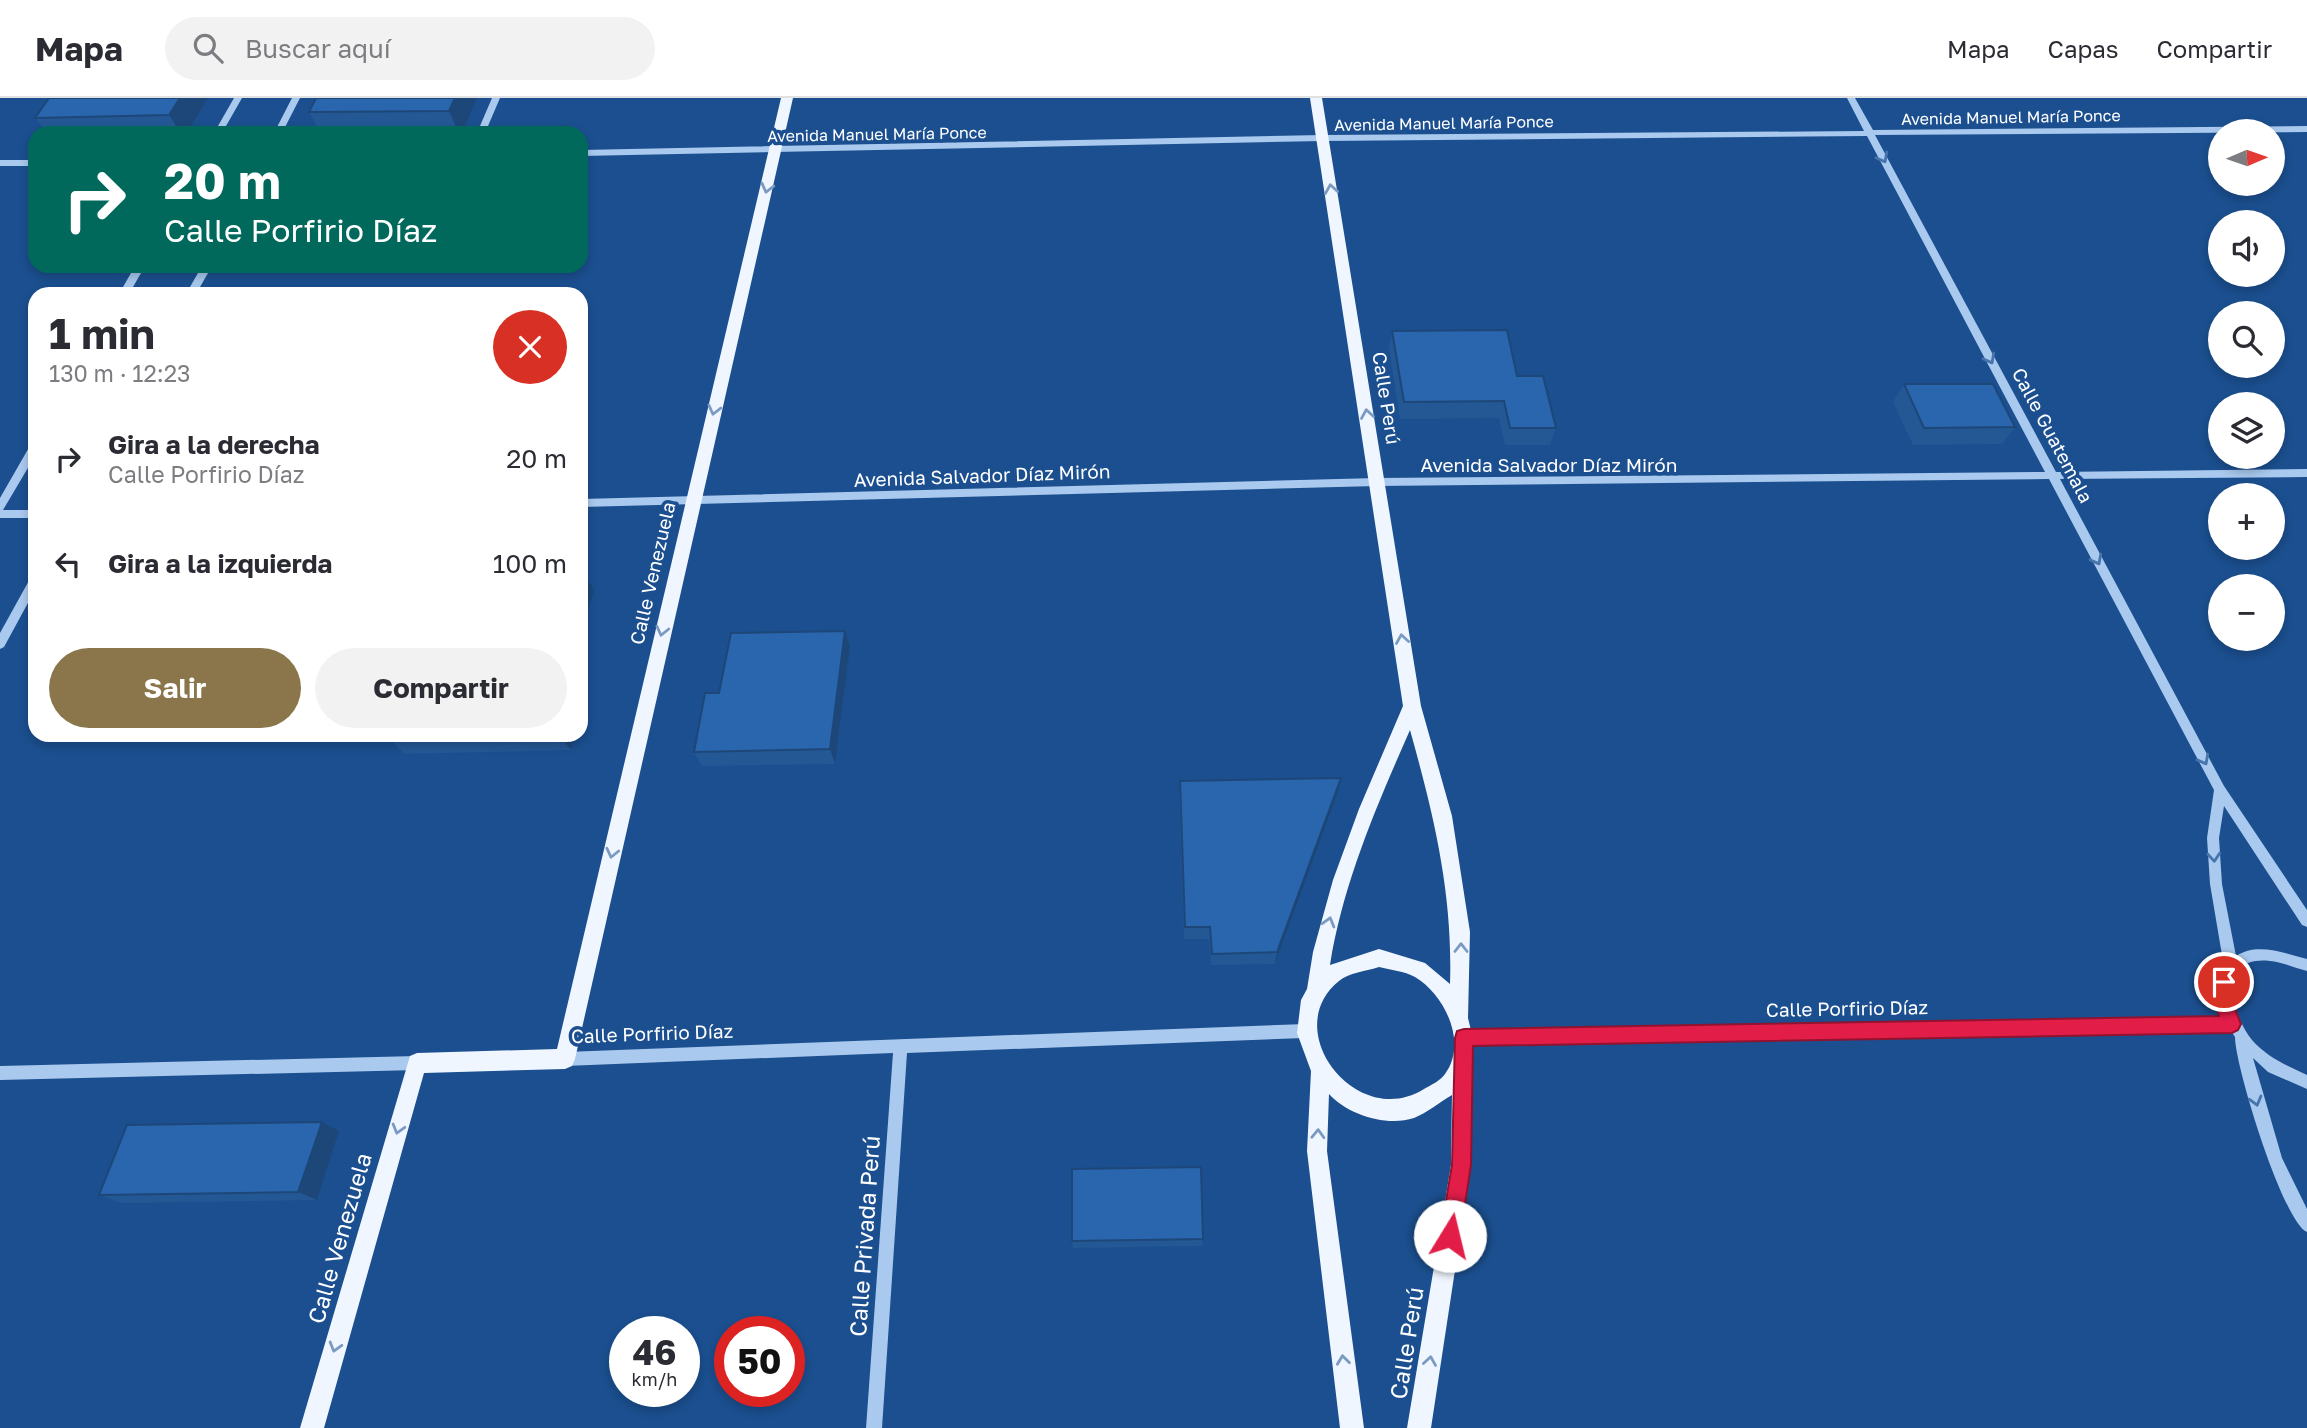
<!DOCTYPE html>
<html lang="es">
<head>
<meta charset="utf-8">
<style>
	:root { --surface:#fff; --page:#f2f2f3; --text:#2b2b33; --muted:#7c7c81; --line:#e1e1e2; --accent:#8a764a }
	body { margin:0; font-family:"Golos Text",sans-serif; background:var(--page); color:var(--text); height:100vh; display:flex; flex-direction:column; font-size:26px; white-space:nowrap }
	* { box-sizing:border-box; margin:0 }
	p { font-size:23px; color:var(--muted) }
	.icon { flex:none; width:38px; height:38px; fill:none; stroke:currentColor; stroke-width:2; stroke-linecap:round; stroke-linejoin:round }
	.map { position:relative; flex:1; overflow:hidden }
	.sheet { position:absolute; left:28px; top:189px; width:560px; height:455px; display:flex; flex-direction:column; background:var(--surface); border-radius:21px; box-shadow:0 4px 10px #0003 }
	.sheet>* { flex:none }
	.hud { position:absolute; left:28px; top:28px; width:560px; height:147px; border-radius:21px; box-shadow:0 4px 10px #0003; background:#00695c; color:#fff; overflow:hidden }
	.needle { width:46px; rotate:88deg }
	.fabs { position:absolute; left:2208px; top:21px; display:grid; gap:14px }
	.fabs a { display:grid; place-items:center; width:77px; height:77px; border-radius:50%; background:var(--surface); box-shadow:0 4px 10px #0003; font-size:35px }
	.speed { position:absolute; left:609px; top:1218px; display:flex; gap:14px; font-size:35px; font-weight:700; text-align:center }
	.speed>* { display:grid; place-content:center; width:91px; height:91px; border-radius:50%; background:var(--surface); box-shadow:0 4px 10px #0003; line-height:1 }
	.speed small { font-size:18px; font-weight:400 }
	.speed .limit { border:10px solid #d22; background:#fff; color:#111 }
	.pin { position:absolute; display:grid; place-items:center; width:60px; height:60px; color:#fff; margin:-30px; border:4px solid #fff; border-radius:50%; box-shadow:0 2px 7px #0007 }
	.me { position:absolute; width:77px; margin:-38px; rotate:9deg; stroke-linejoin:round; filter:drop-shadow(0 0 5px #0008) }
	.turn { display:flex; align-items:center; gap:24px; height:147px; padding:0 21px; font-size:32px }
	.turn .icon { width:91px; height:91px; stroke-width:2.5 }
	.turn b { display:block; font-size:49px; line-height:60px }
	.round { display:grid; place-items:center; flex:none; width:74px; height:74px; border-radius:37px; background:var(--page) }
	.summary { display:flex; align-items:center; justify-content:space-between; height:119px; padding:0 21px }
	h1 { font-size:42px; font-weight:700; line-height:52px }
	.action { display:flex; gap:14px; margin-top:auto; padding:14px 21px }
	.action a { flex:1; height:80px; border-radius:42px; background:var(--accent); color:#fff; font-size:28px; font-weight:700; line-height:80px; text-align:center }
	.action a+a { background:var(--page); color:var(--text) }
	ul { padding:0; list-style:none }
	li { display:flex; align-items:center; gap:21px; height:105px; padding:0 21px }
	li div { flex:1 }
	li b { display:block; font-size:26px }
	li em { font-style:normal }
	header { display:flex; align-items:center; gap:42px; box-sizing:border-box; height:98px; padding:0 35px; background:var(--surface); border-bottom:2px solid var(--line) }
	header strong { font-size:33px }
	nav { display:flex; gap:38px; margin-inline-start:auto; font-size:24px }
	.search { width:490px; height:63px; background:var(--page); display:flex; align-items:center; gap:18px; box-sizing:border-box; padding:0 24px; border-radius:38px; color:var(--muted); font-size:26px }
	.map>svg:first-child { display:block }
	.lines { fill:none; stroke-linecap:round; stroke-linejoin:round }
	.minor { fill:#a9c9ee; fill-rule:evenodd }
	.major { fill:#f0f6ff; fill-rule:evenodd }
	.wall { fill:#245895 }
	.shaded-wall { fill:#1d4779 }
	.building { fill:#2a66ad; stroke:#1d4779; stroke-width:2 }
	.oneway { stroke:#4674ac }
	.oneway2 { stroke:#7b9ac1 }
	.route { fill:#e11d48; stroke:#92132f; stroke-width:2 }
	.labels { text-anchor:middle; dominant-baseline:central; stroke-width:7; stroke-linejoin:round; paint-order:stroke }
	.far-street-label { font-size:16px; fill:#fff; stroke:#1b4f8f }
	.street-label { font-size:19px; fill:#fff; stroke:#1b4f8f }
	.near-street-label { font-size:23px; fill:#fff; stroke:#1b4f8f }
</style>
</head>
<body>
<header>
<strong>Mapa</strong>
<div class="search"><svg class="icon" aria-label="search" viewBox="0 0 24 24"><circle cx="10" cy="10" r="6"/><path d="M15 15l6 6"/></svg>Buscar aquí</div>
<nav><a>Mapa</a><a>Capas</a><a>Compartir</a></nav>
</header>
<div class="map">
<svg width="2307" height="1330" viewBox="0 0 2307 1330">
	<rect width="100%" height="100%" fill="#1b4f8f"/>
	<g class="lines">
		<g class="minor">
			<path d="M234,0H242L222,35H214Z"/>
			<path d="M292,0H300L282,35H274Z"/>
			<path d="M492,0H500L485,35H477Z"/>
			<path d="M1847,0H1855L1873,32L2307,28V34L1875,37L2056,374L2307,371V379L2060,381L2224,688L2307,812V829L2302,827L2224,708L2219,740L2222,786L2236,858C2257,844 2284,855 2307,861V873C2295,870 2282,864 2270,863C2217,857 2230,915 2252,942C2267,959 2287,968 2307,977V991L2268,974L2253,960L2282,1060L2307,1111V1134C2283,1124 2235,968 2235,939L2231,933L1464,947L1459,945L1457,940L1459,935L1464,933L2224,920C2219,902 2215,886 2224,869L2210,786L2207,740L2214,692L2049,381L1377,388L581,409V401L1377,380L2045,374L1867,38L1323,43L581,58V52L1323,37L1864,33Z"/>
			<rect x="0" y="62" width="35" height="6"/>
			<path d="M135,168H145L129,196H119Z"/>
			<path d="M202,168H212L196,196H186Z"/>
			<path d="M35,345V358L3,412H35V420H0V400L31,346Z"/>
			<path d="M35,478V492L4,549L0,551V535L31,479Z"/>
			<path d="M1305,926L1310,928L1312,933L1310,938L1305,940L907,955L882,1330H866L893,955L565,968L560,966L558,961L560,956L565,954Z"/>
			<path d="M417,958L422,960L424,965L422,970L417,972L0,982V968Z"/>
		</g>
		<g class="major">
			<path d="M781,0H793L575,961L572,968L565,971L424,975L324,1330H300L410,958L417,955L557,951Z"/>
			<path d="M1310,0H1322L1421,608L1452,718L1470,834L1468,920L1474,945L1472,965L1471,1067L1431,1330H1407L1451,1067L1452,997C1440,1004 1427,1015 1414,1020C1387,1029 1348,1017 1329,996L1327,1053L1364,1330H1340L1307,1053L1311,973L1297,935L1301,902L1307,891L1313,854L1333,782L1359,711L1403,608ZM1410,632C1434,718 1453,796 1450,886L1425,865L1379,851L1330,867C1343,785 1377,707 1410,632ZM1379,869C1391,872 1404,873 1415,879C1445,897 1468,945 1445,976C1440,983 1431,987 1424,991C1357,1033 1278,932 1339,883C1348,875 1367,873 1379,869Z"/>
		</g>
	</g>
	<g class="wall">
		<path d="M208,0L187,35H47L35,20Z"/>
		<path d="M477,0L462,35H321L309,14Z"/>
		<path d="M1392,233L1517,278L1556,330L1550,347H1505L1499,320L1400,321L1389,250Z"/>
		<path d="M1904,286L2015,329L2002,346L1913,347L1893,304Z"/>
		<path d="M850,549L835,666L702,668L694,654L719,595Z"/>
		<path d="M575,637L571,652L404,656L391,642Z"/>
		<path d="M1180,683L1338,694L1275,866L1211,867L1209,841H1184L1179,697Z"/>
		<path d="M322,1024L339,1033L317,1102L122,1105L99,1097Z"/>
		<path d="M1203,1141L1202,1148L1073,1150L1072,1143Z"/>
	</g>
	<g class="shaded-wall">
		<path d="M180,0H208L187,35H181L169,17Z"/>
		<path d="M455,0H477L462,35H459L449,13Z"/>
		<path d="M584,476L594,492L581,535V487Z"/>
		<path d="M845,533L850,549L835,666L830,651Z"/>
		<path d="M581,596L584,601L581,613Z"/>
		<path d="M560,637H575L571,652L560,638Z"/>
		<path d="M1341,680L1338,694L1275,866L1277,854Z"/>
		<path d="M322,1024L339,1033L317,1102L298,1094Z"/>
	</g>
	<g class="building">
		<path d="M49,0H180L169,17L35,20Z"/>
		<path d="M316,0H455L449,13L309,14Z"/>
		<path d="M1507,232L1517,278H1543L1556,330H1510L1504,303L1404,304L1392,233Z"/>
		<path d="M1904,286H1993L2015,329L1924,330Z"/>
		<path d="M581,476H584L581,487Z"/>
		<path d="M845,533L830,651L694,654L705,595H719L731,535Z"/>
		<path d="M393,637H560V638L391,642Z"/>
		<path d="M1341,680L1277,854L1212,856L1210,829H1185L1180,683Z"/>
		<path d="M322,1024L298,1094L99,1097L127,1027Z"/>
		<path d="M1201,1069L1203,1141L1072,1143V1071Z"/>
	</g>
	<defs><path id="oneway-chevron" d="M-2-3.5L2.5 0L-2 3.5" fill="none" stroke-width="1.6" stroke-linecap="round" stroke-linejoin="round" transform="scale(1.75)"/></defs>
	<g class="oneway">
		<use href="#oneway-chevron" transform="translate(1883 60) rotate(62)"/>
		<use href="#oneway-chevron" transform="translate(1990 261) rotate(62)"/>
		<use href="#oneway-chevron" transform="translate(2097 462) rotate(62)"/>
		<use href="#oneway-chevron" transform="translate(2204 662) rotate(62)"/>
		<use href="#oneway-chevron" transform="translate(2214 759) rotate(85)"/>
		<use href="#oneway-chevron" transform="translate(2256 1003) rotate(75)"/>
	</g>
	<g class="oneway2">
		<use href="#oneway-chevron" transform="translate(767 90) rotate(104)"/>
		<use href="#oneway-chevron" transform="translate(1331 91) rotate(-99)"/>
		<use href="#oneway-chevron" transform="translate(714 312) rotate(104)"/>
		<use href="#oneway-chevron" transform="translate(1367 316) rotate(-99)"/>
		<use href="#oneway-chevron" transform="translate(662 533) rotate(103)"/>
		<use href="#oneway-chevron" transform="translate(1402 541) rotate(-99)"/>
		<use href="#oneway-chevron" transform="translate(612 755) rotate(103)"/>
		<use href="#oneway-chevron" transform="translate(1329 824) rotate(-74)"/>
		<use href="#oneway-chevron" transform="translate(1461 850) rotate(-90)"/>
		<use href="#oneway-chevron" transform="translate(398 1031) rotate(106)"/>
		<use href="#oneway-chevron" transform="translate(1318 1036) rotate(-88)"/>
		<use href="#oneway-chevron" transform="translate(335 1249) rotate(106)"/>
		<use href="#oneway-chevron" transform="translate(1343 1262) rotate(-97)"/>
		<use href="#oneway-chevron" transform="translate(1430 1263) rotate(-81)"/>
	</g>
	<path class="route" d="M2224,876L2230,878L2232,904L2241,926L2238,932L2232,935L1473,948L1471,1067L1460,1138L1457,1145L1450,1148L1443,1145L1440,1138L1452,1067L1455,940L1457,933L1464,931L2219,918C2215,905 2212,891 2217,878Z"/>
	<g class="labels">
		<g class="far-street-label">
			<text transform="translate(2011 19) rotate(-1)">Avenida Manuel María Ponce</text>
			<text transform="translate(1444 25) rotate(-1)">Avenida Manuel María Ponce</text>
			<text transform="translate(877 36) rotate(-1)">Avenida Manuel María Ponce</text>
		</g>
		<g class="street-label">
			<text transform="translate(1387 300) rotate(81)">Calle Perú</text>
			<text transform="translate(2053 337) rotate(62)">Calle Guatemala</text>
			<text x="1549" y="366">Avenida Salvador Díaz Mirón</text>
			<text transform="translate(982 377) rotate(-2)">Avenida Salvador Díaz Mirón</text>
			<text transform="translate(652 475) rotate(-77)">Calle Venezuela</text>
			<text transform="translate(1847 910) rotate(-1)">Calle Porfirio Díaz</text>
			<text transform="translate(652 935) rotate(-2)">Calle Porfirio Díaz</text>
		</g>
		<g class="near-street-label">
			<text transform="translate(864 1138) rotate(-86)">Calle Privada Perú</text>
			<text transform="translate(339 1140) rotate(-74)">Calle Venezuela</text>
			<text transform="translate(1406 1245) rotate(-81)">Calle Perú</text>
		</g>
	</g>
</svg>
<div class="fabs">
<a><svg class="needle" viewBox="-14 -14 28 28"><path d="M0-13l5 13h-10z" fill="#e53935"/><path d="M0 13l5-13h-10z" fill="#7c7c81"/></svg></a>
<a><svg class="icon" aria-label="sound" viewBox="0 0 24 24"><path d="M4 9h4l5-4v14l-5-4H4zM17 9q2 3 0 6"/></svg></a>
<a><svg class="icon" aria-label="search" viewBox="0 0 24 24"><circle cx="10" cy="10" r="6"/><path d="M15 15l6 6"/></svg></a>
<a><svg class="icon" aria-label="layers" viewBox="0 0 24 24"><path d="M12 4l9 5-9 5-9-5zM3 14l9 5 9-5"/></svg></a>
<a>+</a>
<a>−</a>
</div>
<div class="speed"><div>46<small>km/h</small></div><div class="limit">50</div></div>
<div class="pin" style="left:2224px;top:884px;background:#d93025"><svg class="icon" aria-label="arrive" viewBox="0 0 24 24"><path d="M6 21V4h12l-3 4 3 4H6"/></svg></div>
<svg class="me" style="left:1450px;top:1138px" viewBox="-20 -20 40 40"><circle r="19" fill="#fff"/><path d="M0-13L10 11 0 6-10 11z" fill="#e11d48"/></svg>
<div class="hud">
<div class="turn"><svg class="icon" aria-label="right" viewBox="0 0 24 24"><path d="M7 20v-9h11M14 6l5 5-5 5"/></svg><div><b>20 m</b>Calle Porfirio Díaz</div></div>
</div>
<section class="sheet">
<div class="summary"><div><h1>1 min</h1><p>130 m · 12:23</p></div><a class="round" style="background:#d93025;color:#fff"><svg class="icon" aria-label="close" viewBox="0 0 24 24"><path d="M6 6l12 12M18 6L6 18"/></svg></a></div>
<ul>
<li><svg class="icon" aria-label="right" viewBox="0 0 24 24"><path d="M7 20v-9h11M14 6l5 5-5 5"/></svg><div><b>Gira a la derecha</b><p>Calle Porfirio Díaz</p></div><em>20 m</em></li>
<li><svg class="icon" aria-label="left" viewBox="0 0 24 24"><path d="M17 20v-9H6M10 6l-5 5 5 5"/></svg><div><b>Gira a la izquierda</b></div><em>100 m</em></li>
</ul>
<div class="action"><a>Salir</a><a>Compartir</a></div>
</section>
</div>
</body>
</html>
